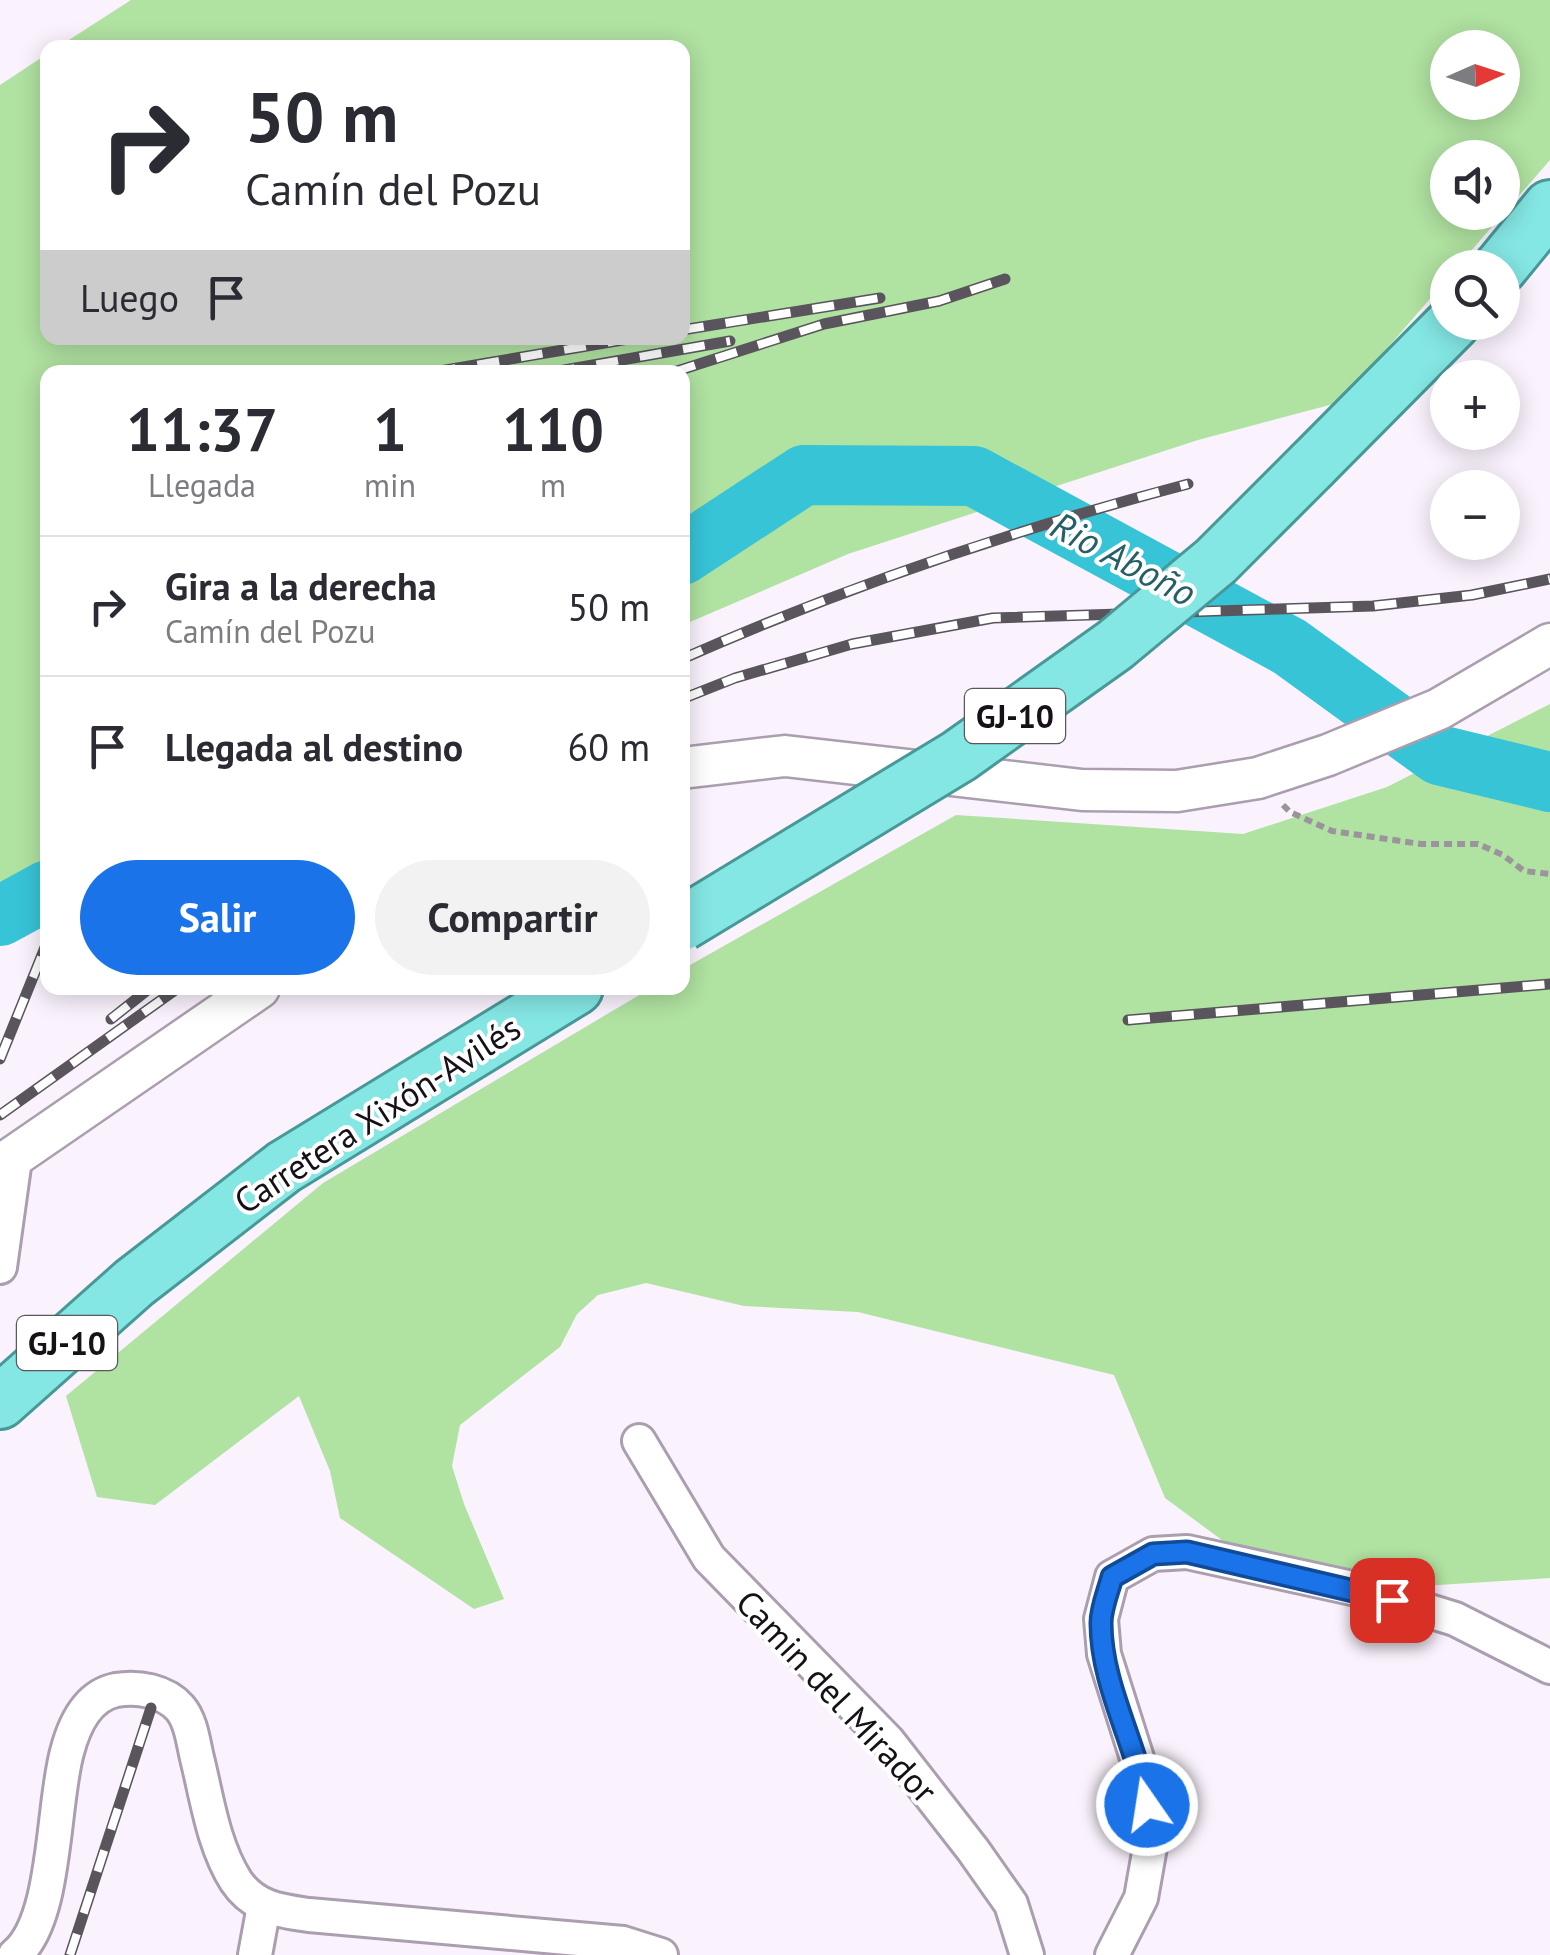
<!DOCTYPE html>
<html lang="es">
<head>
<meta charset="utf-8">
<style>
	:root { --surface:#fff; --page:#f2f2f3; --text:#2b2b33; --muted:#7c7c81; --line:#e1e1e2; --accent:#1a73e8 }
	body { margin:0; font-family:"PT Sans",sans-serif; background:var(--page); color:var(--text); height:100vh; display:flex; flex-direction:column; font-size:38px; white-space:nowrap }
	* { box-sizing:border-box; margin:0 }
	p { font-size:32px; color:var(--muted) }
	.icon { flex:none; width:55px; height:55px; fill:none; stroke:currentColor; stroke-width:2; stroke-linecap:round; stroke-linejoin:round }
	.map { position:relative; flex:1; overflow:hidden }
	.sheet { position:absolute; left:40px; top:365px; width:650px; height:630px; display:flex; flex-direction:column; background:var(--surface); border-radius:20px; box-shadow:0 5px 25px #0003 }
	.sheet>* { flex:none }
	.hud { position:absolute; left:40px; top:40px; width:650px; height:305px; border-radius:20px; box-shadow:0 5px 25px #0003; background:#fff; color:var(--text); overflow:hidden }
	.needle { width:65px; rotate:87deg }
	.fabs { position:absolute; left:1430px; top:30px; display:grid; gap:20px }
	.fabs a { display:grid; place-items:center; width:90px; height:90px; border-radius:50%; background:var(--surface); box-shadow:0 5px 25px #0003; font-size:50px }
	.pin { position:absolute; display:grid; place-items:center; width:85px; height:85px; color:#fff; margin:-42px; border-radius:20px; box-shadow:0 5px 15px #0006 }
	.me { position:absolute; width:110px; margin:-55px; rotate:347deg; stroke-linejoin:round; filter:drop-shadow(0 0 8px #0008) }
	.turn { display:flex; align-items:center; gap:35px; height:210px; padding:0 40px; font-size:45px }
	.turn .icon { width:130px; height:130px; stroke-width:2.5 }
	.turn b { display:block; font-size:70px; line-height:85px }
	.then { display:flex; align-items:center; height:95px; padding:0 40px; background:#0003; gap:20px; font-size:38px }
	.eta { display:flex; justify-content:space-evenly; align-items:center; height:170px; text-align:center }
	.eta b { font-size:60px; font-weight:700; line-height:70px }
	.button { display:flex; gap:20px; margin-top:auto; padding:20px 40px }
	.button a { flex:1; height:115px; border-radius:60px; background:var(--accent); color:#fff; font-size:40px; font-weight:700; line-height:115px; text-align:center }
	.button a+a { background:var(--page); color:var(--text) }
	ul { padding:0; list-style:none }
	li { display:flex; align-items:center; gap:30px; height:140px; padding:0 40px; border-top:2px solid var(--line) }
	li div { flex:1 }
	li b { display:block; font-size:38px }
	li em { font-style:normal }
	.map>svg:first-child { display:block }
	.green { fill:#b0e2a1; fill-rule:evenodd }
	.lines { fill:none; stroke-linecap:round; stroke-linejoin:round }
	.river { stroke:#37c4d7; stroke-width:60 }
	.minor-casing { stroke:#aa9eaf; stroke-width:38 }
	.tertiary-casing { stroke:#aa9eaf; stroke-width:45 }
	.trunk-casing { stroke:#499898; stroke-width:58 }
	.path { stroke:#9b949d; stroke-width:6; stroke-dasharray:8 5; stroke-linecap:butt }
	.minor { stroke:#fff; stroke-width:32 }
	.tertiary { stroke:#fff; stroke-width:40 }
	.trunk { stroke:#84e7e4; stroke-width:52 }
	.rail-casing { stroke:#5a555d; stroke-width:11 }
	.rail { stroke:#fff; stroke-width:8; stroke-dasharray:22; stroke-linecap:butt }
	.trunk-bridge-casing { stroke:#499898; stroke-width:58; stroke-linecap:butt }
	.trunk-bridge { stroke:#84e7e4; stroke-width:52 }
	.route-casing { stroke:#114b97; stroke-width:25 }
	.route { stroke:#1a73e8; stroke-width:18 }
	.labels { text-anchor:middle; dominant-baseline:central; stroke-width:8; stroke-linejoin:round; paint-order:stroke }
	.shield { fill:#fff; stroke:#5b585d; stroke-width:2.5 }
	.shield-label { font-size:32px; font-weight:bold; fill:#151117 }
	.street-label { font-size:35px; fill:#151117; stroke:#fff }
	.water-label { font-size:38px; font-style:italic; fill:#275f67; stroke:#fff }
</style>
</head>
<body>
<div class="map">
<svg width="1550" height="1955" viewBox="0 0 1550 1955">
	<rect width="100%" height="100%" fill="#faf2fd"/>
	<g class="green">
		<path d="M131,0H1550V160L1457,267L1448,268L1447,279L1341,402L1198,440L848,554L683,625L682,372H48L47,914L31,927L0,933V85L47,54L48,338H682V48L58,47ZM1448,48H1502V102H1448ZM1448,158H1502V212H1448Z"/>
		<path d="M1550,704V1578L1295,1594L1165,1498L1114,1375L858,1312L744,1306L646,1283L598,1295L577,1314L560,1347L460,1425L452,1466L464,1504L504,1599L474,1609L340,1518L330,1471L299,1396L155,1505L97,1497L66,1396L323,1183L651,988H682L683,969L956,815L1243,834L1387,787Z"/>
	</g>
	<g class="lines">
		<g class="river">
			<path d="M682,555L804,475L974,476L1290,647L1439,755L1550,782"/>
			<path d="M0,916L48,890"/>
		</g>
		<defs>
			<g id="minor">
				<path d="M0,1267L16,1152"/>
				<path d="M639,1441L709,1558L888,1741L973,1850L1011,1904L1027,1955"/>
				<path d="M15,1955C57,1921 52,1806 67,1752C74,1725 87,1696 116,1690C138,1686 165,1691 180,1708C191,1721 193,1741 197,1758C207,1798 213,1845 236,1881C254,1908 280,1911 309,1915L623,1943L661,1955"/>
				<path d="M255,1955L264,1906"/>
				<path d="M1112,1955L1141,1898L1152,1836L1142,1774L1104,1654L1101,1619L1112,1577L1153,1554L1187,1552L1361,1590L1455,1619L1550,1667"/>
			</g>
			<g id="tertiary">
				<path d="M682,768L785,756L1082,790L1177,791L1258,778L1328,755L1439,709L1550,644"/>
				<path d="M0,1166L259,988"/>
			</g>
			<g id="trunk">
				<path d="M1500,268L1550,207"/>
				<path d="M1313,464L1454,322"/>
				<path d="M0,1402L134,1283L284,1167L576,988"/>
			</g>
		</defs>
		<use href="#minor" class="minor-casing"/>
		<use href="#tertiary" class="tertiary-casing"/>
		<use href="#trunk" class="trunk-casing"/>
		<path class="path" d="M1283,805L1290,812L1332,831L1421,844H1478L1503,855L1524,871L1550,874"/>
		<use href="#minor" class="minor"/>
		<use href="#tertiary" class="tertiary"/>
		<use href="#trunk" class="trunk"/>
		<defs>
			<g id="rail">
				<path d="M682,330L880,298"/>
				<path d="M434,372L634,338"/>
				<path d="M553,372L730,341"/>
				<path d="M674,372L824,324L939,301L1005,279"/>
				<path d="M682,659C845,587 1016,529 1188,484"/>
				<path d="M682,699L735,678L852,644L993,618L1373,606L1472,595L1550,579"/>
				<path d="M111,1019L150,988"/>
				<path d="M1128,1020L1550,984"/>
				<path d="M0,1059L48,940"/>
				<path d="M0,1115L178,988"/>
				<path d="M70,1955L151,1708"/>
			</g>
		</defs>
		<use href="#rail" class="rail-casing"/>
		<use href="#rail" class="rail"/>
		<defs>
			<path id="trunk-bridge" d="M682,924L959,756L1115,645L1216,561L1313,464"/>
		</defs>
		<use href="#trunk-bridge" class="trunk-bridge-casing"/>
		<use href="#trunk-bridge" class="trunk-bridge"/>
	</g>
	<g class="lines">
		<defs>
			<path id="route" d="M1147,1805C1137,1744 1101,1686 1101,1623C1101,1608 1108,1592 1112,1577L1153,1554L1187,1552L1392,1600"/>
		</defs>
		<use href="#route" class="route-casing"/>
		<use href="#route" class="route"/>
	</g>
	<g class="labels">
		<g class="shield">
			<rect x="965" y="689" width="100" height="54" rx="8"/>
			<rect x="17" y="1316" width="100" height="54" rx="8"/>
		</g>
		<g class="shield-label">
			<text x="1015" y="716">GJ-10</text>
			<text x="67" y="1343">GJ-10</text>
		</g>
		<g class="street-label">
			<text transform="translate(377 1114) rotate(-33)">Carretera Xixón-Avilés</text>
			<text transform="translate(837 1696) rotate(47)">Camin del Mirador</text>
		</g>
		<g class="water-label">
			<text transform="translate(1124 558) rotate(28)">Rio Aboño</text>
		</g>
	</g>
</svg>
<div class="fabs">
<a><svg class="needle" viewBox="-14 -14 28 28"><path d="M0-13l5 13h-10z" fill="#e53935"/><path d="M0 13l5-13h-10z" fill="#7c7c81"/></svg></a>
<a><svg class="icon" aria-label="sound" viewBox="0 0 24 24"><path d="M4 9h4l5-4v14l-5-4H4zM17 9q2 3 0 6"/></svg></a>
<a><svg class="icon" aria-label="search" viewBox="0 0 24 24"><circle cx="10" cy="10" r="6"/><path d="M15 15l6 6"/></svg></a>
<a>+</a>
<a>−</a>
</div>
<div class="pin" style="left:1392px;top:1600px;background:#d93025"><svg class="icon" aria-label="arrive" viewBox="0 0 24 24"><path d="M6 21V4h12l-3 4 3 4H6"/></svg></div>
<svg class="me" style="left:1147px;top:1805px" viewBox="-20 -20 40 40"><circle r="17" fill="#1a73e8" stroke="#fff" stroke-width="3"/><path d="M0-11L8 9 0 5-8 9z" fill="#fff"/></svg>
<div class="hud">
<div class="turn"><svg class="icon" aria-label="right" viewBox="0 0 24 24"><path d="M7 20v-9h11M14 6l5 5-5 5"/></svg><div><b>50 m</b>Camín del Pozu</div></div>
<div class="then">Luego<svg class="icon" aria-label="arrive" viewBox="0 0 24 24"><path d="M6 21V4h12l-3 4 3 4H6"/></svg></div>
</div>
<section class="sheet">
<div class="eta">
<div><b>11:37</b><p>Llegada</p></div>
<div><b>1</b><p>min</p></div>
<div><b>110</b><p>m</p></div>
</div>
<ul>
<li><svg class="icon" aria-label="right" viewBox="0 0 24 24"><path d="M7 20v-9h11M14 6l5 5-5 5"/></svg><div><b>Gira a la derecha</b><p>Camín del Pozu</p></div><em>50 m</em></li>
<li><svg class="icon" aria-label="arrive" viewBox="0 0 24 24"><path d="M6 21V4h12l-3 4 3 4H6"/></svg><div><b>Llegada al destino</b></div><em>60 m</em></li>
</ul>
<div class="button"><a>Salir</a><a>Compartir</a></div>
</section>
</div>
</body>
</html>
